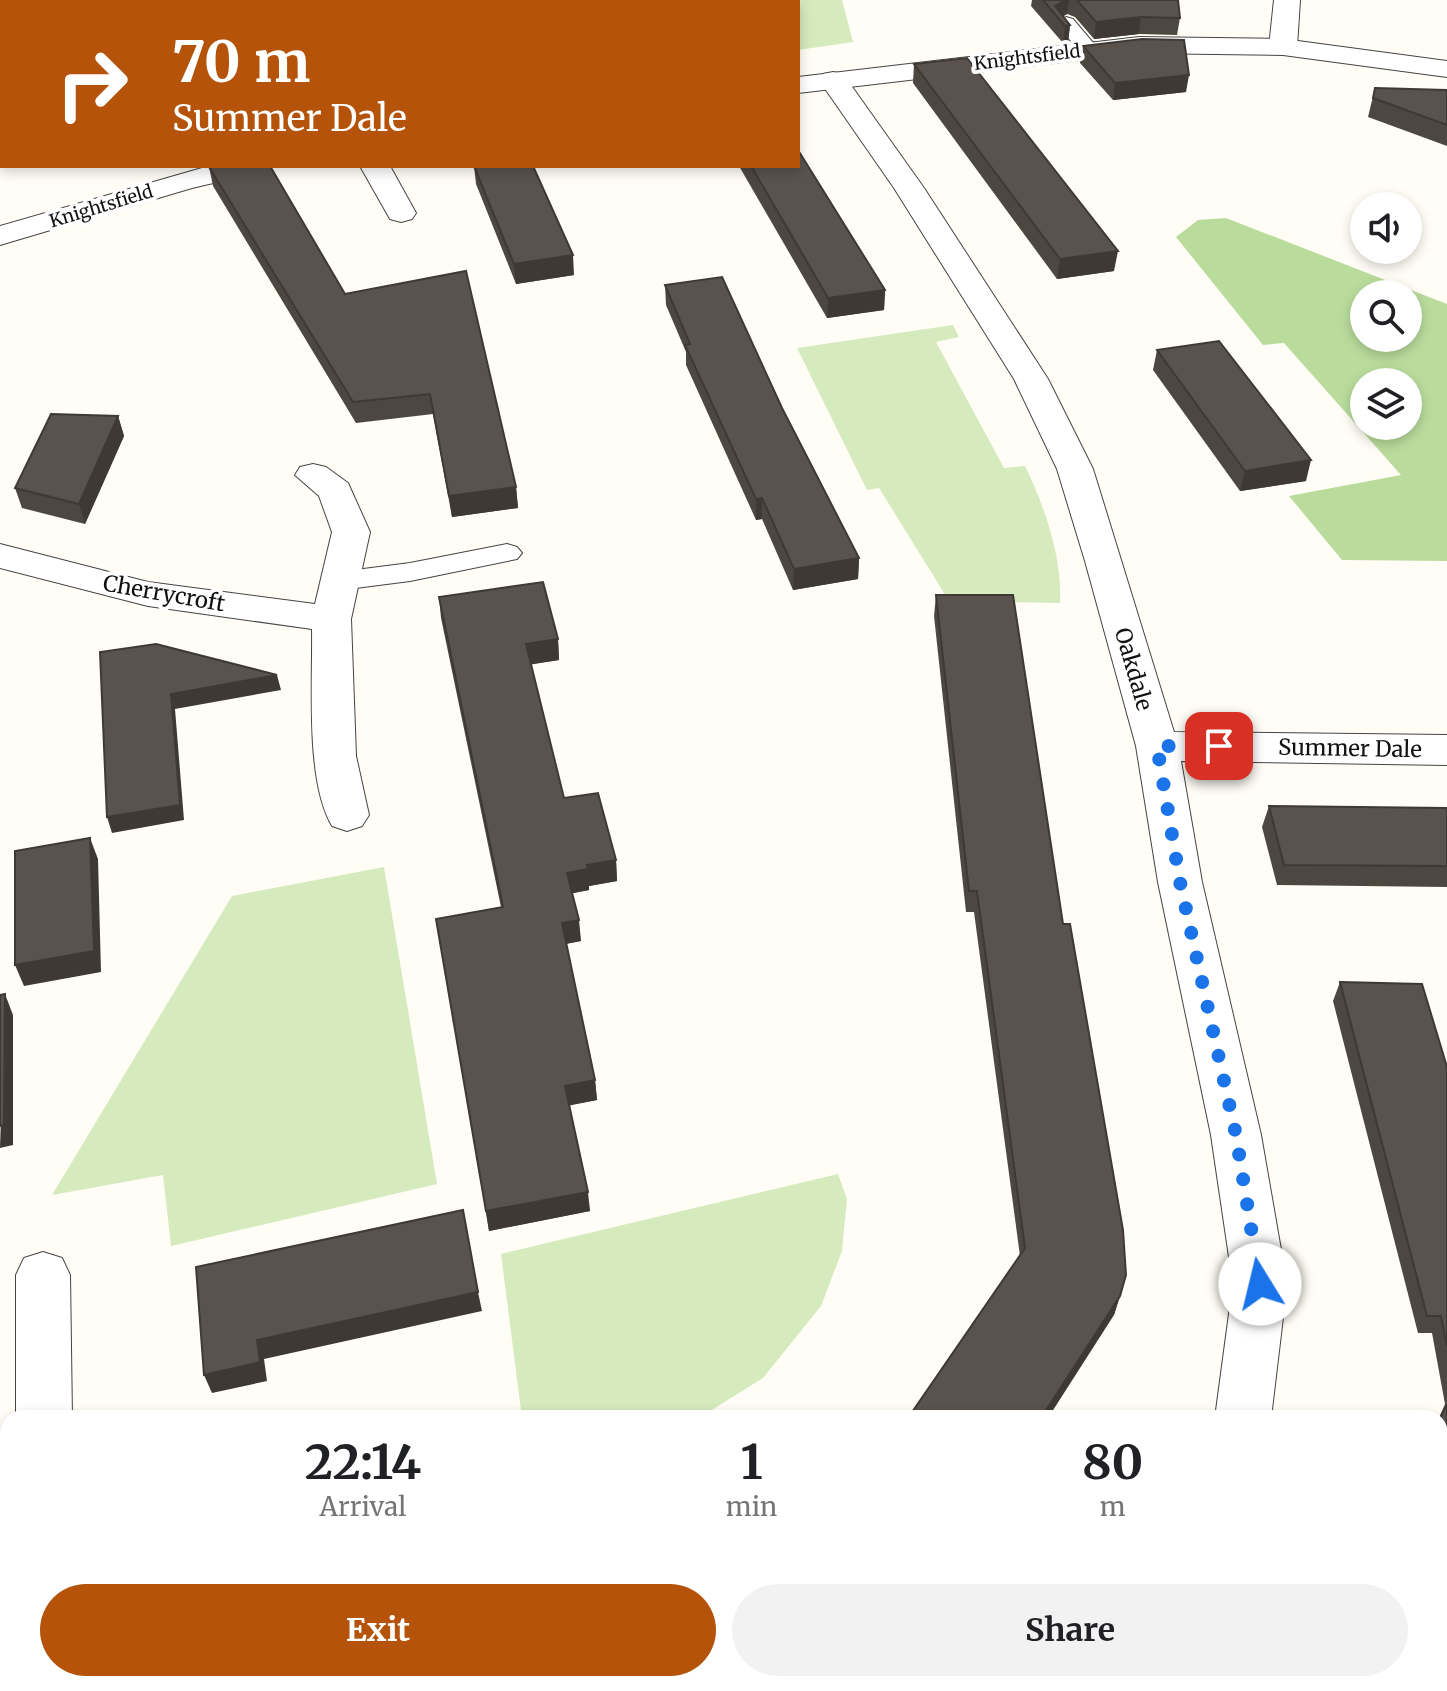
<!DOCTYPE html>
<html lang="en">
<head>
<meta charset="utf-8">
<style>
	:root { --surface:#fff; --page:#f2f2f2; --text:#202124; --muted:#757577; --accent:#b45309 }
	body { margin:0; font-family:Merriweather,serif; background:var(--page); color:var(--text); height:100vh; display:flex; flex-direction:column; font-size:30px; white-space:nowrap }
	* { box-sizing:border-box; margin:0 }
	p { font-size:26px; color:var(--muted) }
	.icon { flex:none; width:44px; height:44px; fill:none; stroke:currentColor; stroke-width:2; stroke-linecap:round; stroke-linejoin:round }
	.map { position:relative; flex:1; overflow:hidden }
	.sheet { position:absolute; left:0px; top:1410px; width:1448px; height:282px; display:flex; flex-direction:column; background:var(--surface); border-radius:24px 24px 0 0; box-shadow:0 4px 12px #0003 }
	.sheet>* { flex:none }
	.banner { position:absolute; left:0px; top:0px; width:800px; height:168px; box-shadow:0 4px 12px #0003; background:#b45309; color:#fff; overflow:hidden }
	.tools { position:absolute; left:1350px; top:192px; display:grid; gap:16px }
	.tools a { display:grid; place-items:center; width:72px; height:72px; border-radius:50%; background:var(--surface); box-shadow:0 4px 12px #0003; font-size:40px }
	.pin { position:absolute; display:grid; place-items:center; width:68px; height:68px; color:#fff; margin:-34px; border-radius:16px; box-shadow:0 4px 12px #0006 }
	.me { position:absolute; width:88px; margin:-44px; rotate:351deg; stroke-linejoin:round; filter:drop-shadow(0 0 6px #0008) }
	.turn { display:flex; align-items:center; gap:28px; height:168px; padding:0 40px; font-size:36px }
	.turn .icon { width:104px; height:104px; stroke-width:2.5 }
	.turn b { display:block; font-size:56px; line-height:68px }
	.eta { display:flex; justify-content:space-evenly; align-items:center; height:136px; text-align:center }
	.eta b { font-size:48px; font-weight:700; line-height:56px }
	.action { display:flex; gap:16px; margin-top:auto; padding:16px 40px }
	.action a { flex:1; height:92px; border-radius:48px; background:var(--accent); color:#fff; font-size:32px; font-weight:700; line-height:92px; text-align:center }
	.action a+a { background:var(--page); color:var(--text) }
	.map>svg:first-child { display:block }
	.green { fill:#d5ebbd }
	.forest { fill:#b9dc9c; fill-rule:evenodd }
	.lines { fill:none; stroke-linecap:round; stroke-linejoin:round }
	.service-casing { stroke:#444; stroke-width:2 }
	.minor-casing { stroke:#444; stroke-width:2 }
	.tertiary-casing { stroke:#444; stroke-width:2 }
	.service { fill:#fff; fill-rule:evenodd }
	.minor { fill:#fff; fill-rule:evenodd }
	.tertiary { fill:#fff; fill-rule:evenodd }
	.wall { fill:#4d4742 }
	.shaded-wall { fill:#3f3936 }
	.building { fill:#5a524d; stroke:#3f3936; stroke-width:2 }
	.route { stroke:#1a73e8; stroke-width:14; stroke-dasharray:0 25.2 }
	.labels { text-anchor:middle; dominant-baseline:central; stroke-width:8; stroke-linejoin:round; paint-order:stroke }
	.far-street-label { font-size:18px; fill:#111; stroke:#fff }
	.street-label { font-size:22px; fill:#111; stroke:#fff }
</style>
</head>
<body>
<div class="map">
<svg width="1447" height="1691" viewBox="0 0 1447 1691">
	<rect width="100%" height="100%" fill="#fffdf5"/>
	<g class="green">
		<path d="M707,0H842L853,42L798,50V2Z"/>
		<path d="M953,325L959,337L936,342L1004,468L1025,466C1044,504 1063,560 1060,603L949,601L879,488L867,490L797,348Z"/>
		<path d="M384,867L437,1184L171,1246L163,1175L52,1195L232,896Z"/>
		<path d="M838,1174L847,1199L842,1251L821,1306L763,1378L699,1418H522L501,1254Z"/>
	</g>
	<g class="forest">
		<path d="M0,0H241L2,2L0,108Z"/>
		<path d="M1226,218L1447,304V561L1342,560L1289,496L1401,475L1284,343L1263,345L1176,237L1198,220ZM1364,294H1408V338H1364ZM1364,382H1408V426H1364Z"/>
	</g>
	<g class="lines">
		<defs>
			<g id="service">
				<path d="M1066,17L1073,19L1095,45L1098,49L1095,53H1081L1059,27L1056,23Z"/>
				<path d="M507,544L517,547L522,553L517,559L410,581L340,590L330,588L325,581L330,574L340,572L410,563Z"/>
			</g>
			<g id="minor">
				<path d="M1274,0H1300L1297,47L1293,53H1273L1269,47Z"/>
				<path d="M833,72L843,74L924,188L1048,379L1093,469L1174,732L1447,735V765L1181,761L1202,882L1261,1135L1287,1284L1271,1418H1215L1233,1284L1211,1135L1158,882L1136,746L1085,561L1057,469L1014,379L894,188L819,80L823,74Z"/>
				<path d="M360,166H390L416,213L412,219L401,222L390,219Z"/>
				<path d="M313,464L326,467L348,483L370,532L351,619L356,756L369,815L362,826L347,831L332,826C305,780 313,683 312,629L148,606L0,568V544L148,582L315,604L332,532L319,496L295,475L300,467Z"/>
				<path d="M43,1252L62,1258L70,1275L72,1418H16V1275L24,1258Z"/>
				<rect x="13" y="1684" width="62" height="7"/>
				<path d="M1085,1684H1148L1145,1691H1082Z"/>
			</g>
			<g id="tertiary">
				<path d="M1139,37L1283,39L1447,61V77L1283,55L1139,53L798,93V77Z"/>
				<path d="M209,166H265L260,172L192,188L0,245V226Z"/>
			</g>
		</defs>
		<use href="#service" class="service-casing"/>
		<use href="#minor" class="minor-casing"/>
		<use href="#tertiary" class="tertiary-casing"/>
		<use href="#service" class="service"/>
		<use href="#minor" class="minor"/>
		<use href="#tertiary" class="tertiary"/>
	</g>
	<g class="wall">
		<path d="M1032,0H1178L1180,18L1177,35L1139,34L1094,39L1075,17L1067,14L1063,16L1070,25L1068,42L1063,43L1031,6Z"/>
		<path d="M1083,46L1186,92L1113,100L1080,63Z"/>
		<path d="M914,64L1114,271L1057,279L913,83Z"/>
		<path d="M1375,88L1447,90V146L1368,117Z"/>
		<path d="M474,166L574,275L516,284L476,184Z"/>
		<path d="M739,166H798L885,290L884,310L827,318Z"/>
		<path d="M209,167L345,294L516,487L518,508L452,517L433,414L356,423L213,186Z"/>
		<path d="M665,285L782,408L859,558L858,579L793,590L762,519L756,520L686,365V352L666,305Z"/>
		<path d="M1157,350L1306,481L1240,491L1153,370Z"/>
		<path d="M118,416L124,436L85,524L22,508L15,488Z"/>
		<path d="M936,595L1063,924L1126,1275L1114,1315L1020,1256L974,912H966L934,616Z"/>
		<path d="M439,597L558,639L559,660L531,664L564,798L616,860L617,881L589,886V890L572,893L581,941L566,944L595,1080L597,1100L569,1105L590,1211L489,1231L436,919L501,907L441,618Z"/>
		<path d="M1269,806L1447,808V887L1277,885L1262,827Z"/>
		<path d="M1340,982L1447,1067V1675L1440,1691H1292L1296,1684H1440V1418H1439L1445,1404L1432,1333H1418L1333,1001Z"/>
	</g>
	<g class="shaded-wall">
		<path d="M1065,0H1069L1067,14L1059,19L1055,6Z"/>
		<path d="M1141,17L1139,34L1094,39L1096,22Z"/>
		<path d="M1070,25L1068,42L1063,43L1065,26Z"/>
		<path d="M1189,75L1186,92L1113,100L1115,83Z"/>
		<path d="M1118,251L1114,271L1057,279L1060,259Z"/>
		<path d="M573,255L574,275L516,284L514,264Z"/>
		<path d="M885,290L884,310L827,318L828,298Z"/>
		<path d="M118,416L124,436L85,524L79,504Z"/>
		<path d="M1311,460L1306,481L1240,491L1245,471Z"/>
		<path d="M516,487L518,508L452,517L449,496Z"/>
		<path d="M762,498V519L756,520V499Z"/>
		<path d="M859,558L858,579L793,590L794,569Z"/>
		<path d="M558,639L559,660L528,665L526,644Z"/>
		<path d="M277,675L281,690L175,709L184,820L112,833L107,817L171,694Z"/>
		<path d="M90,838L98,859L101,972L24,986L15,965Z"/>
		<path d="M616,860L617,881L589,886V890L569,894L567,873L587,865Z"/>
		<path d="M579,920L581,941L564,944L562,923Z"/>
		<path d="M5,994L13,1015V1145L0,1148Z"/>
		<path d="M595,1080L597,1100L567,1106L565,1086Z"/>
		<path d="M588,1192L590,1211L489,1231L486,1211Z"/>
		<path d="M478,1292L482,1311L264,1359L267,1381L212,1393L204,1375L257,1340Z"/>
		<path d="M1120,1296L1114,1315L1048,1418H1041Z"/>
		<path d="M306,1684H311L312,1691H307Z"/>
	</g>
	<g class="building">
		<path d="M410,0H462L463,2H411Z"/>
		<path d="M1043,0H1065L1055,6L1070,25L1065,26Z"/>
		<path d="M1077,0H1178L1180,18L1141,17L1096,22Z"/>
		<path d="M1142,39L1184,40L1189,75L1115,83L1083,46Z"/>
		<path d="M967,58L1118,251L1060,259L914,64Z"/>
		<path d="M1375,88L1447,90V125L1373,98Z"/>
		<path d="M798,150L885,290L828,298L751,166H798Z"/>
		<path d="M213,166H270L345,294L466,271L516,487L449,496L430,394L353,402L209,167Z"/>
		<path d="M474,166H533L573,255L514,264Z"/>
		<path d="M722,277L782,408L859,558L794,569L762,498L756,499L685,345L690,344L665,285Z"/>
		<path d="M1219,341L1311,460L1245,471L1157,350Z"/>
		<path d="M51,414L118,416L79,504L15,488Z"/>
		<path d="M543,582L558,639L526,644L564,798L598,793L616,860L587,865L588,869L567,873L579,920L562,923L595,1080L565,1086L588,1192L486,1211L436,919L503,907L439,597Z"/>
		<path d="M936,595H1013L1063,924H1070L1123,1230L1126,1275L1120,1296L1041,1418H908L1025,1248L977,891H969Z"/>
		<path d="M156,644L277,675L171,694L180,805L107,817L100,652Z"/>
		<path d="M1269,806L1447,808V866L1284,865Z"/>
		<path d="M90,838L94,951L15,965V851Z"/>
		<path d="M1340,982L1422,984L1447,1067V1346L1441,1316H1427Z"/>
		<path d="M5,994L4,1125L0,1126V995Z"/>
		<path d="M463,1210L478,1292L257,1340L260,1362L204,1375L196,1267Z"/>
		<path d="M1447,1404V1675L1440,1691H1294L1297,1684H1440V1418Z"/>
		<path d="M185,1684H306L307,1691H185Z"/>
		<path d="M658,1684H776L778,1691H630Z"/>
	</g>
	<g class="lines">
		<path class="route" d="M1219,746H1157L1180,882L1236,1135L1260,1284"/>
	</g>
	<g class="labels">
		<g class="far-street-label">
			<text transform="translate(1027 57) rotate(-7)">Knightsfield</text>
			<text transform="translate(101 206) rotate(-17)">Knightsfield</text>
		</g>
		<g class="street-label">
			<text transform="translate(164 593) rotate(10)">Cherrycroft</text>
			<text transform="translate(1134 669) rotate(74)">Oakdale</text>
			<text transform="translate(1350 748) rotate(1)">Summer Dale</text>
		</g>
	</g>
</svg>
<div class="tools">
<a><svg class="icon" aria-label="sound" viewBox="0 0 24 24"><path d="M4 9h4l5-4v14l-5-4H4zM17 9q2 3 0 6"/></svg></a>
<a><svg class="icon" aria-label="search" viewBox="0 0 24 24"><circle cx="10" cy="10" r="6"/><path d="M15 15l6 6"/></svg></a>
<a><svg class="icon" aria-label="layers" viewBox="0 0 24 24"><path d="M12 4l9 5-9 5-9-5zM3 14l9 5 9-5"/></svg></a>
</div>
<div class="pin" style="left:1219px;top:746px;background:#d93025"><svg class="icon" aria-label="arrive" viewBox="0 0 24 24"><path d="M6 21V4h12l-3 4 3 4H6"/></svg></div>
<svg class="me" style="left:1260px;top:1284px" viewBox="-20 -20 40 40"><circle r="19" fill="#fff"/><path d="M0-13L10 11 0 6-10 11z" fill="#1a73e8"/></svg>
<div class="banner">
<div class="turn"><svg class="icon" aria-label="right" viewBox="0 0 24 24"><path d="M7 20v-9h11M14 6l5 5-5 5"/></svg><div><b>70 m</b>Summer Dale</div></div>
</div>
<section class="sheet">
<div class="eta">
<div><b>22:14</b><p>Arrival</p></div>
<div><b>1</b><p>min</p></div>
<div><b>80</b><p>m</p></div>
</div>
<div class="action"><a>Exit</a><a>Share</a></div>
</section>
</div>
</body>
</html>
